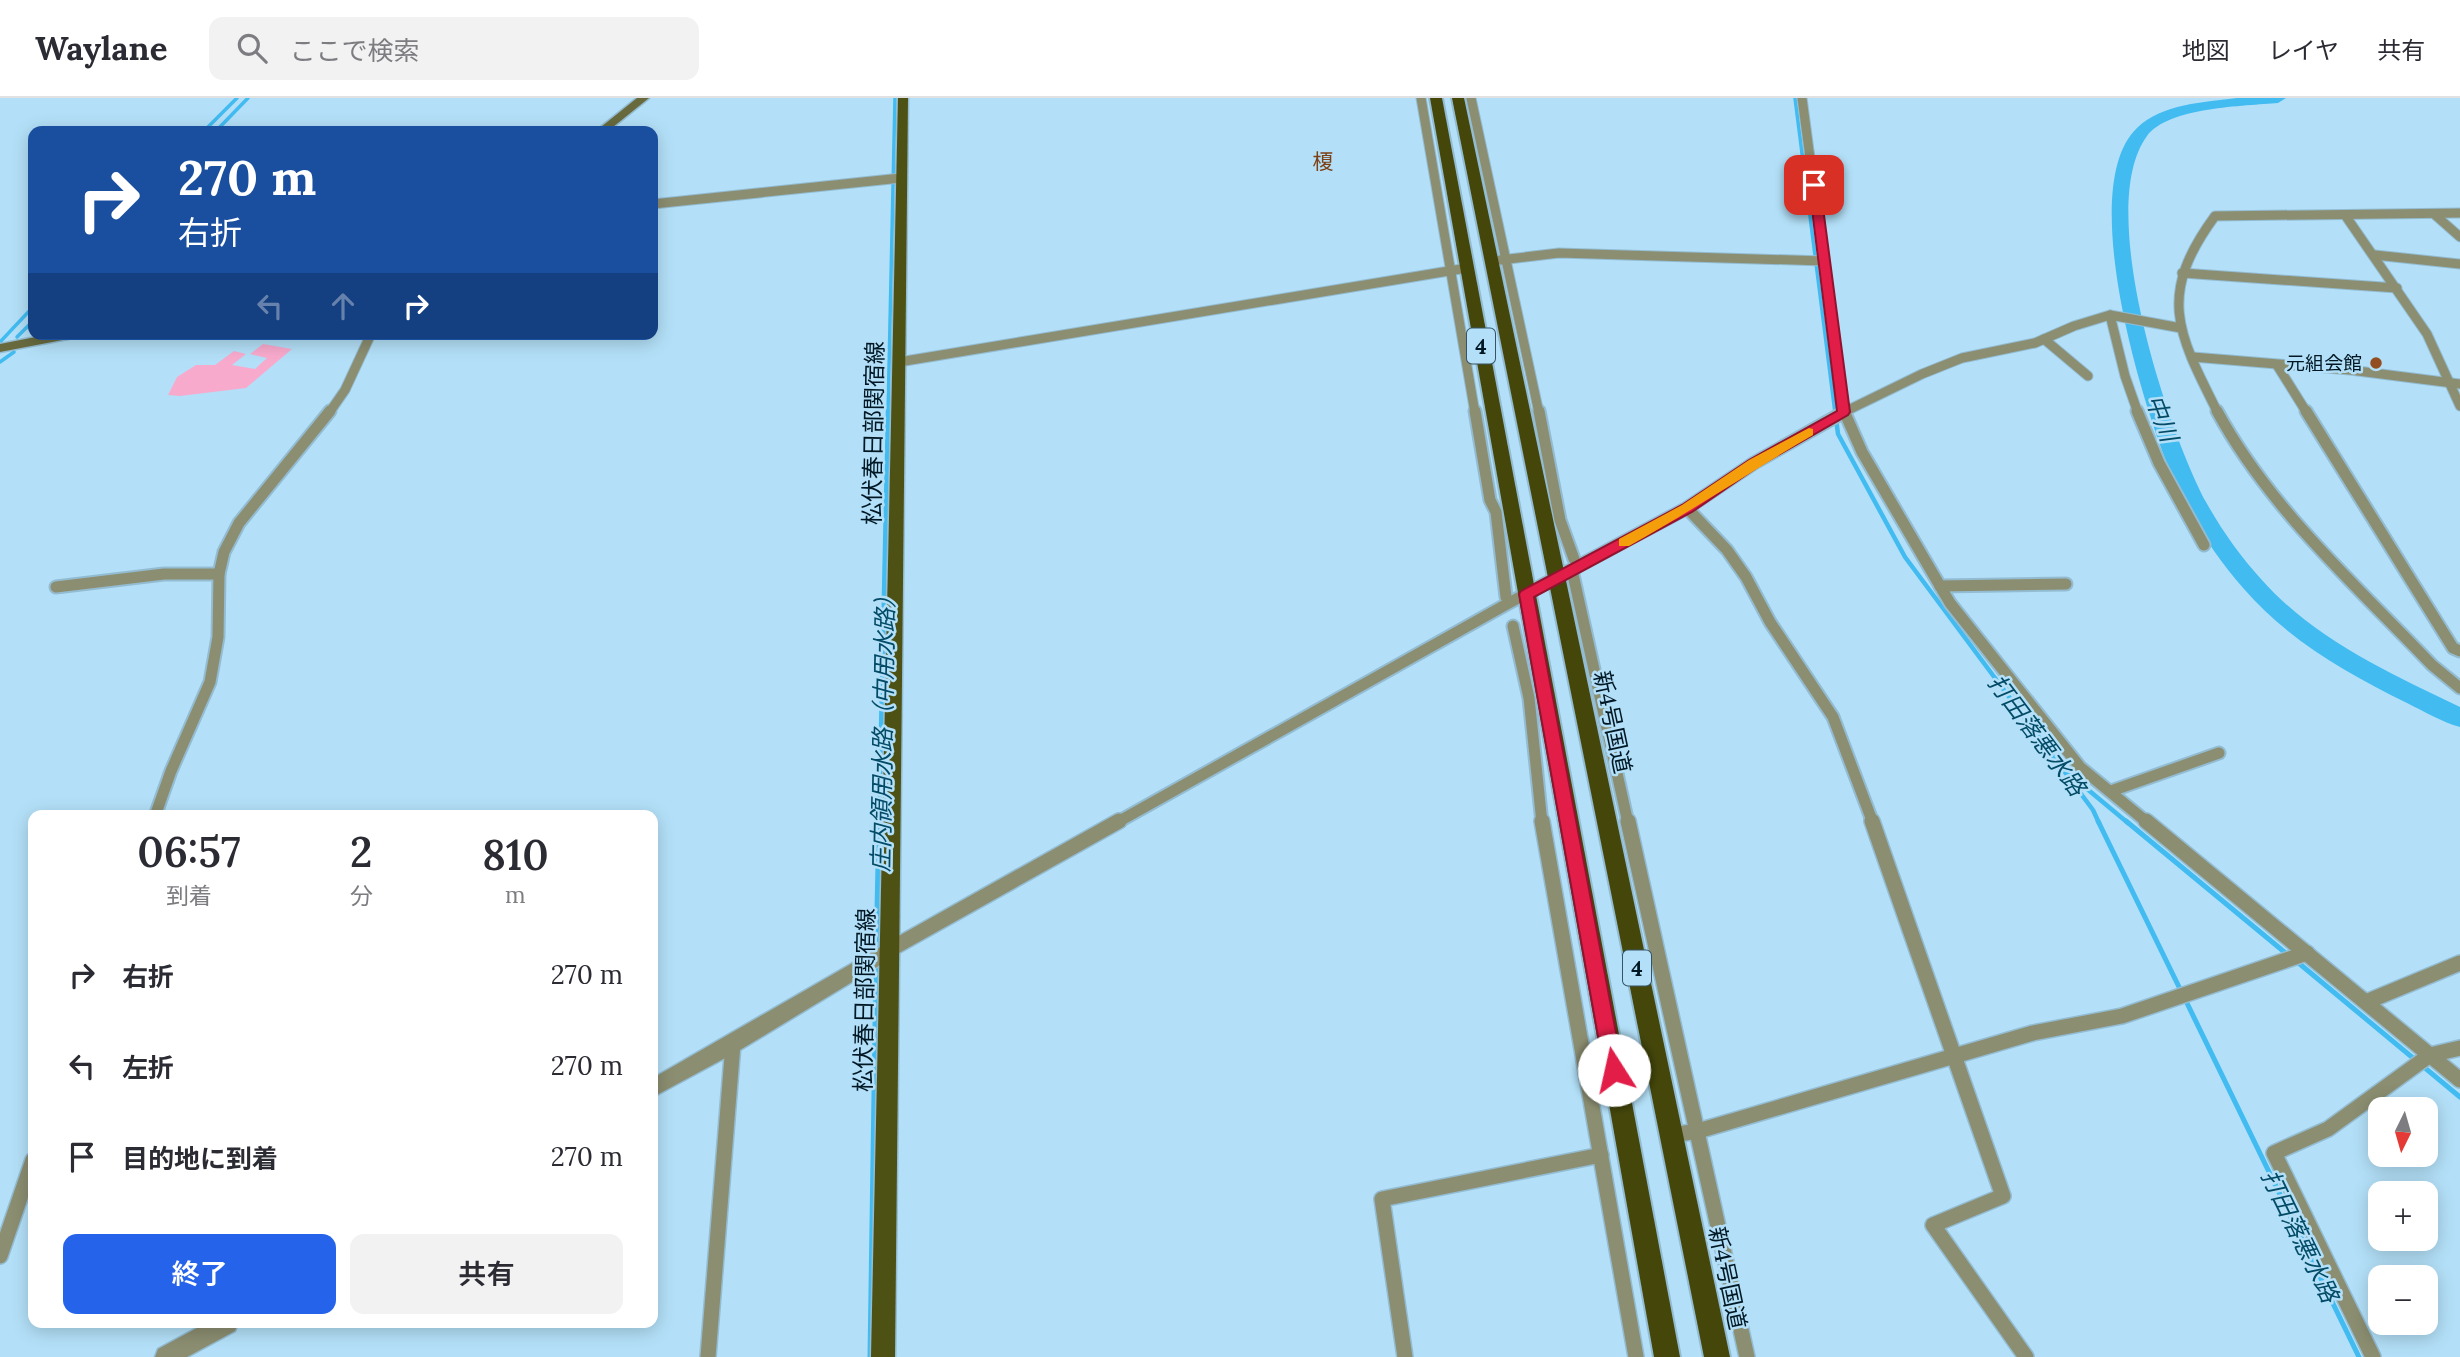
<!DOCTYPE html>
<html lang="ja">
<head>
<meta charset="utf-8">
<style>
	:root { --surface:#fff; --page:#f2f2f3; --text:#2b2b33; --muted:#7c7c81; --line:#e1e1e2; --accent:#2563eb }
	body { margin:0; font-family:Lora,"Noto Sans JP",serif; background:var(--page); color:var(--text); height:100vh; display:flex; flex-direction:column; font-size:26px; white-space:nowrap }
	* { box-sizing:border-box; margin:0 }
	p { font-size:23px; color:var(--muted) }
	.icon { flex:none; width:38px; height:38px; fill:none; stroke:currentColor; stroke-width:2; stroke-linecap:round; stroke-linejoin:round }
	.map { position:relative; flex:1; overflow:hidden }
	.panel { position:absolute; left:28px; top:712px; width:630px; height:518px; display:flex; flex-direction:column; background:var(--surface); border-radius:14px; box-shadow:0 4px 18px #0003 }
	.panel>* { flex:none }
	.hud { position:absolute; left:28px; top:28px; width:630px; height:214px; border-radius:14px; box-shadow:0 4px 18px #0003; background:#1a4fa0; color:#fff; overflow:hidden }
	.needle { width:46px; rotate:185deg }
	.buttons { position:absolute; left:2368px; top:999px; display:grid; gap:14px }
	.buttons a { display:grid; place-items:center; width:70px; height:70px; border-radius:14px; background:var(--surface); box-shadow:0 4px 18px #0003; font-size:35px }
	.pin { position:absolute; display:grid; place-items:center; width:60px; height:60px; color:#fff; margin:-30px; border-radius:14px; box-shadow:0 4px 10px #0006 }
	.me { position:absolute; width:77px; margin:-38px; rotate:350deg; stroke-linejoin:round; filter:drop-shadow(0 0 5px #0008) }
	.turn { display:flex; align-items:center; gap:24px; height:147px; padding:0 35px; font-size:32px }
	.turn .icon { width:91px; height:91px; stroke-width:2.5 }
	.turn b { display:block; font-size:49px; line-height:60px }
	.lanes { display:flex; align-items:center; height:66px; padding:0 35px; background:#0003; justify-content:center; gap:35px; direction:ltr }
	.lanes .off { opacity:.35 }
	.eta { display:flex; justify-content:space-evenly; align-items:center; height:119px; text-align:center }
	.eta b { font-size:42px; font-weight:600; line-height:49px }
	.primary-button { display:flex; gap:14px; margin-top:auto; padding:14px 35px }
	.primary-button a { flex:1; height:80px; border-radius:14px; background:var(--accent); color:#fff; font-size:28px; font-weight:600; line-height:80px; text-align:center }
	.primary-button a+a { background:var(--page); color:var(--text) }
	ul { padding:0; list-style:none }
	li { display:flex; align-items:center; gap:21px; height:91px; padding:0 35px }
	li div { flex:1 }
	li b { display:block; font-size:26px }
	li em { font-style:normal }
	header { display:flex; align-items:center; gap:42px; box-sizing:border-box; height:98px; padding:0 35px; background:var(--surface); border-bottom:2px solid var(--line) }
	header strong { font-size:33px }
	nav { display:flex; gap:38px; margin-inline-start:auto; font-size:24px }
	.search { width:490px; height:63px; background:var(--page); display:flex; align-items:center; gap:18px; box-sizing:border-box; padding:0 24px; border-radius:14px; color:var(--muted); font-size:26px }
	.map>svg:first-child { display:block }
	.green { fill:#f8aacd }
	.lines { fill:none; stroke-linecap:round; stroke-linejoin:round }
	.stream-far2 { stroke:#42bbf1; stroke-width:3.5 }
	.stream-far1 { stroke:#42bbf1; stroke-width:4.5 }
	.stream { stroke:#42bbf1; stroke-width:5 }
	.river { fill:#42bbf1; fill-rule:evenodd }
	.minor-far2-casing { stroke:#93bcd2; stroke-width:11 }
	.minor-far1-casing { stroke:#93bcd2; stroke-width:15 }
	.minor-casing { stroke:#93bcd2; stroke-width:18 }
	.tertiary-casing { stroke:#93bcd2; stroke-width:3 }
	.secondary-casing { stroke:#93bcd2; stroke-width:3 }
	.primary-casing { stroke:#93bcd2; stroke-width:3 }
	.trunk-casing { stroke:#93bcd2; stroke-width:4 }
	.minor-far2 { stroke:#8c8e71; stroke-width:9 }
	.minor-far1 { stroke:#8c8e71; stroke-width:11 }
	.minor { stroke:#8c8e71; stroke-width:15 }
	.tertiary { fill:#8c8e71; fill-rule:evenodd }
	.secondary { fill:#686a3e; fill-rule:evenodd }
	.primary { fill:#4e5114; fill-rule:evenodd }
	.trunk { fill:#44460a; fill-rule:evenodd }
	.route { fill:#e11d48; stroke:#92132f; stroke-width:2 }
	.slow { fill:#f59e0b }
	.poi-dot { fill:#924e20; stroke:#b3e0f8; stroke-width:2.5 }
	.labels { text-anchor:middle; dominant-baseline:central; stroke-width:5; stroke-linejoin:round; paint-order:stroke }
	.far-poi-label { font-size:19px; fill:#011824; stroke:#b3e0f8; text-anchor:end }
	.far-quarter-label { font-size:21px; fill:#7d4015; stroke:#b3e0f8 }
	.shield { fill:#b3e0f8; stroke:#365464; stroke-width:2 }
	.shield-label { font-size:21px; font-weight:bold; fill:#011824 }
	.street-label { font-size:23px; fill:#011824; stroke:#b3e0f8 }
	.water-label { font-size:24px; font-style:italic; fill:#034b66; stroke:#b3e0f8 }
</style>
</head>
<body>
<header>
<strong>Waylane</strong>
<div class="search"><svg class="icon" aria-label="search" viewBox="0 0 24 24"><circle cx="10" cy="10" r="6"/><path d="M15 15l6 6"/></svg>ここで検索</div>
<nav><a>地図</a><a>レイヤ</a><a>共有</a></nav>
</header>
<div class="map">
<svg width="2460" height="1259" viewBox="0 0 2460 1259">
	<rect width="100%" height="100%" fill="#b3e0f8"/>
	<path class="green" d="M263,246L292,251L246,290L180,298L168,297L177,279L196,267H215L234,253L246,256L232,267L255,271L267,260L250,256Z"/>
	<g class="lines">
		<g class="stream-far2">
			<path d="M1795,0L1835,315"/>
			<path d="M204,33L237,0"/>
			<path d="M216,33L248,0"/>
			<path d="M17,239L33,223"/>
			<path d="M0,244L33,209"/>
			<path d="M0,264L14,254"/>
			<path d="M888,315L895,0"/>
		</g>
		<g class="stream-far1">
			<path d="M1835,313L1838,336L1905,459L2093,712L2099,725"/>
			<path d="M2068,675L2128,725"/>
			<path d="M879,725L888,313"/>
		</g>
		<g class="stream">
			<path d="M2098,723L2181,893"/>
			<path d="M2126,723L2288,857"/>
			<path d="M876,856L879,723"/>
			<path d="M2295,862L2460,999"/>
			<path d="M2185,901L2359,1259"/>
			<path d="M870,1259L876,864"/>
		</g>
		<path class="river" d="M2237,0H2286L2278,5C2245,8 2168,9 2147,38C2094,110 2167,331 2206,404C2221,431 2240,458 2261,481C2314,541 2389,575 2460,609V629C2442,624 2425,614 2407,605C2348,576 2288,542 2244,491C2213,456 2187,414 2169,370C2141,302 2076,88 2137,30C2161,6 2205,4 2237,0Z"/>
		<defs>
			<g id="minor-far2">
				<path d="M1421,0L1475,315"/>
				<path d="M1471,0L1539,315"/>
				<path d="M1802,0L1844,315"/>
				<path d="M653,106L901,80"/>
				<path d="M2434,116L2460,139"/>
				<path d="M2345,117L2427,236L2460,308"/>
				<path d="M2375,157L2460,166"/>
				<path d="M1500,162L1559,155L1824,163"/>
				<path d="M2182,175L2397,190"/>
				<path d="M2110,217L2125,278L2138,315"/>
				<path d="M2044,241L2088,278"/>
				<path d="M2193,259L2350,272L2460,286"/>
				<path d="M899,264L1467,170"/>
				<path d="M2277,267L2307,315"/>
				<path d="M329,315L345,292L371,236"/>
				<path d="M1842,315L1922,276L1962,260L2035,245L2074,228L2110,217L2181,230"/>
				<path d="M2218,315C2177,234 2157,197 2215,118L2460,115"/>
			</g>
			<g id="minor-far1">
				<path d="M1475,313L1490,402L1496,414L1506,499"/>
				<path d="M1539,313L1560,422L1574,461"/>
				<path d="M1844,313L1862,354L1950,505L2080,669L2148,725"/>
				<path d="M2137,313L2159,365L2204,447"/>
				<path d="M2217,313C2270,411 2356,487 2432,567L2460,590"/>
				<path d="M2306,313L2453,550L2460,553"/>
				<path d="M1687,410L1727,452L1746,479L1770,524L1833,619L1873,725"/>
				<path d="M1572,472L1628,725"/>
				<path d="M1940,488L2066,486"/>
				<path d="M56,489L164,476H219"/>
				<path d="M1513,528L1529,600L1542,725"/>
				<path d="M2111,693L2219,655"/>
				<path d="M155,718L171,673L210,584L218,539L219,476L224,454L239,425L330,313"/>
				<path d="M1116,725L1507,506L1687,410L1754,365L1846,313"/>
			</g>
			<g id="minor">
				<path d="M1542,723L1636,1259"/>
				<path d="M1628,723L1747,1259"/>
				<path d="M1872,723L2003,1098L1933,1127L2026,1259"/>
				<path d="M2146,723L2460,982"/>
				<path d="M889,852L1119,723"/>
				<path d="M2366,904L2460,865"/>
				<path d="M1672,1037L1698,1033L2033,935L2122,918L2307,855"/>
				<path d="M0,1158L33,1062"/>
				<path d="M708,1259L733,946"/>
				<path d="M1405,1259L1382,1101L1601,1057"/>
				<path d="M2373,1259L2274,1055L2328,1031L2430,957L2460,950"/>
			</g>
			<g id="tertiary">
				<path d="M889,844L895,846L898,852L895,858L740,952L653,999V980Z"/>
				<path d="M206,1225H238L235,1233L187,1259H155L158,1251Z"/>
			</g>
			<g id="secondary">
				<path d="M637,0H649L608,33H596Z"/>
				<path d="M51,236H80L73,240L0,254V246Z"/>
			</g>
			<path id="primary" d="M898,0H908L895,1259H871Z"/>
			<g id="trunk">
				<path d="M1430,0H1442L1680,1259H1654Z"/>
				<path d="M1452,0H1464L1730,1259H1704Z"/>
			</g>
		</defs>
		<use href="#minor-far2" class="minor-far2-casing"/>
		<use href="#minor-far1" class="minor-far1-casing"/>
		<use href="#minor" class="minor-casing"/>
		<use href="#tertiary" class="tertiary-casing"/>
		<use href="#secondary" class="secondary-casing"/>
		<use href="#primary" class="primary-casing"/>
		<use href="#trunk" class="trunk-casing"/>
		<use href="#minor-far2" class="minor-far2"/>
		<use href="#minor-far1" class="minor-far1"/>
		<use href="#minor" class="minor"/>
		<use href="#tertiary" class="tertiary"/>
		<use href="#secondary" class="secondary"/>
		<use href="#primary" class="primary"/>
		<use href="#trunk" class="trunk"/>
	</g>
	<path class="route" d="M1814,84L1820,87L1850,314L1848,317L1759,368L1692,414L1534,499L1623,972L1620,978L1614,981L1607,978L1604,972L1519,496L1521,493L1682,407L1749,362L1837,313L1809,87Z"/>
	<path class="slow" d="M1809,330L1813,331V337C1751,373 1692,413 1629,448H1619V441L1682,407L1749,362Z"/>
	<circle class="poi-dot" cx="2376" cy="265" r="7"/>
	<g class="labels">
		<g class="far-poi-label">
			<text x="2362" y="265">元組会館</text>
		</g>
		<g class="far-quarter-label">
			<text x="1323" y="63">榎</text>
		</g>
		<g class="shield">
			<rect x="1467" y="230.5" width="28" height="35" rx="5"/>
			<rect x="1623" y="852.5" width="28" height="35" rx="5"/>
		</g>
		<g class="shield-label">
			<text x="1481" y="248">4</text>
			<text x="1637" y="870">4</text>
		</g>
		<g class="street-label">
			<text transform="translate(873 335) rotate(-89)">松伏春日部関宿線</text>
			<text transform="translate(1613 624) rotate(78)">新4号国道</text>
			<text transform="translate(864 902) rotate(-89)">松伏春日部関宿線</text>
			<text transform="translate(1728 1180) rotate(78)">新4号国道</text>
		</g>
		<g class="water-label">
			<text transform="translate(2162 320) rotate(69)">中川</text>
			<text transform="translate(883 630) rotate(-89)">庄内領用水路（中用水路）</text>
			<text transform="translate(2037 637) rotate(53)">打田落悪水路</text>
			<text transform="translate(2300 1138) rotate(64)">打田落悪水路</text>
		</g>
	</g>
</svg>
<div class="buttons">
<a><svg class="needle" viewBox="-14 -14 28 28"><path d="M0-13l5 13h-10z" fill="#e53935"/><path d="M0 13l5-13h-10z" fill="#7c7c81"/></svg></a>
<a>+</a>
<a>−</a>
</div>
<div class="pin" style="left:1814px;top:87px;background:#d93025"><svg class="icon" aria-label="arrive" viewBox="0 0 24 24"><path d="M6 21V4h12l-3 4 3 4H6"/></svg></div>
<svg class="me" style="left:1614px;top:972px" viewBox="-20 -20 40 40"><circle r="19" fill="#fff"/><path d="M0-13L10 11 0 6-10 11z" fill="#e11d48"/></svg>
<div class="hud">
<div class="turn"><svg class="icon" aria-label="right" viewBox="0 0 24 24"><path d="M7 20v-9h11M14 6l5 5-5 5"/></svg><div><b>270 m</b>右折</div></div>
<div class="lanes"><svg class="icon off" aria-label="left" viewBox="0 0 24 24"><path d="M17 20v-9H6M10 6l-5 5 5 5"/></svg><svg class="icon off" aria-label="ahead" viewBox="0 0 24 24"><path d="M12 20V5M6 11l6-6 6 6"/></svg><svg class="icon" aria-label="right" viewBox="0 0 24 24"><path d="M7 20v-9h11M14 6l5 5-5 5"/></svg></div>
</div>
<section class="panel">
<div class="eta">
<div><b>06:57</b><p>到着</p></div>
<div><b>2</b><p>分</p></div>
<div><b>810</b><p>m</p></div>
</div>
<ul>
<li><svg class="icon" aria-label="right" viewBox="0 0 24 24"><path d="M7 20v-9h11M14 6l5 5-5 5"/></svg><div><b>右折</b></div><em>270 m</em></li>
<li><svg class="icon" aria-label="left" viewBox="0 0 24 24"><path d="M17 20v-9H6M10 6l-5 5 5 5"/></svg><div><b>左折</b></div><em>270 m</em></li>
<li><svg class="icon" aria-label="arrive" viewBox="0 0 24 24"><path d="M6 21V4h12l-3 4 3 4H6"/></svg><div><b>目的地に到着</b></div><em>270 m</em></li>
</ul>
<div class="primary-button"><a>終了</a><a>共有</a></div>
</section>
</div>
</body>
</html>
